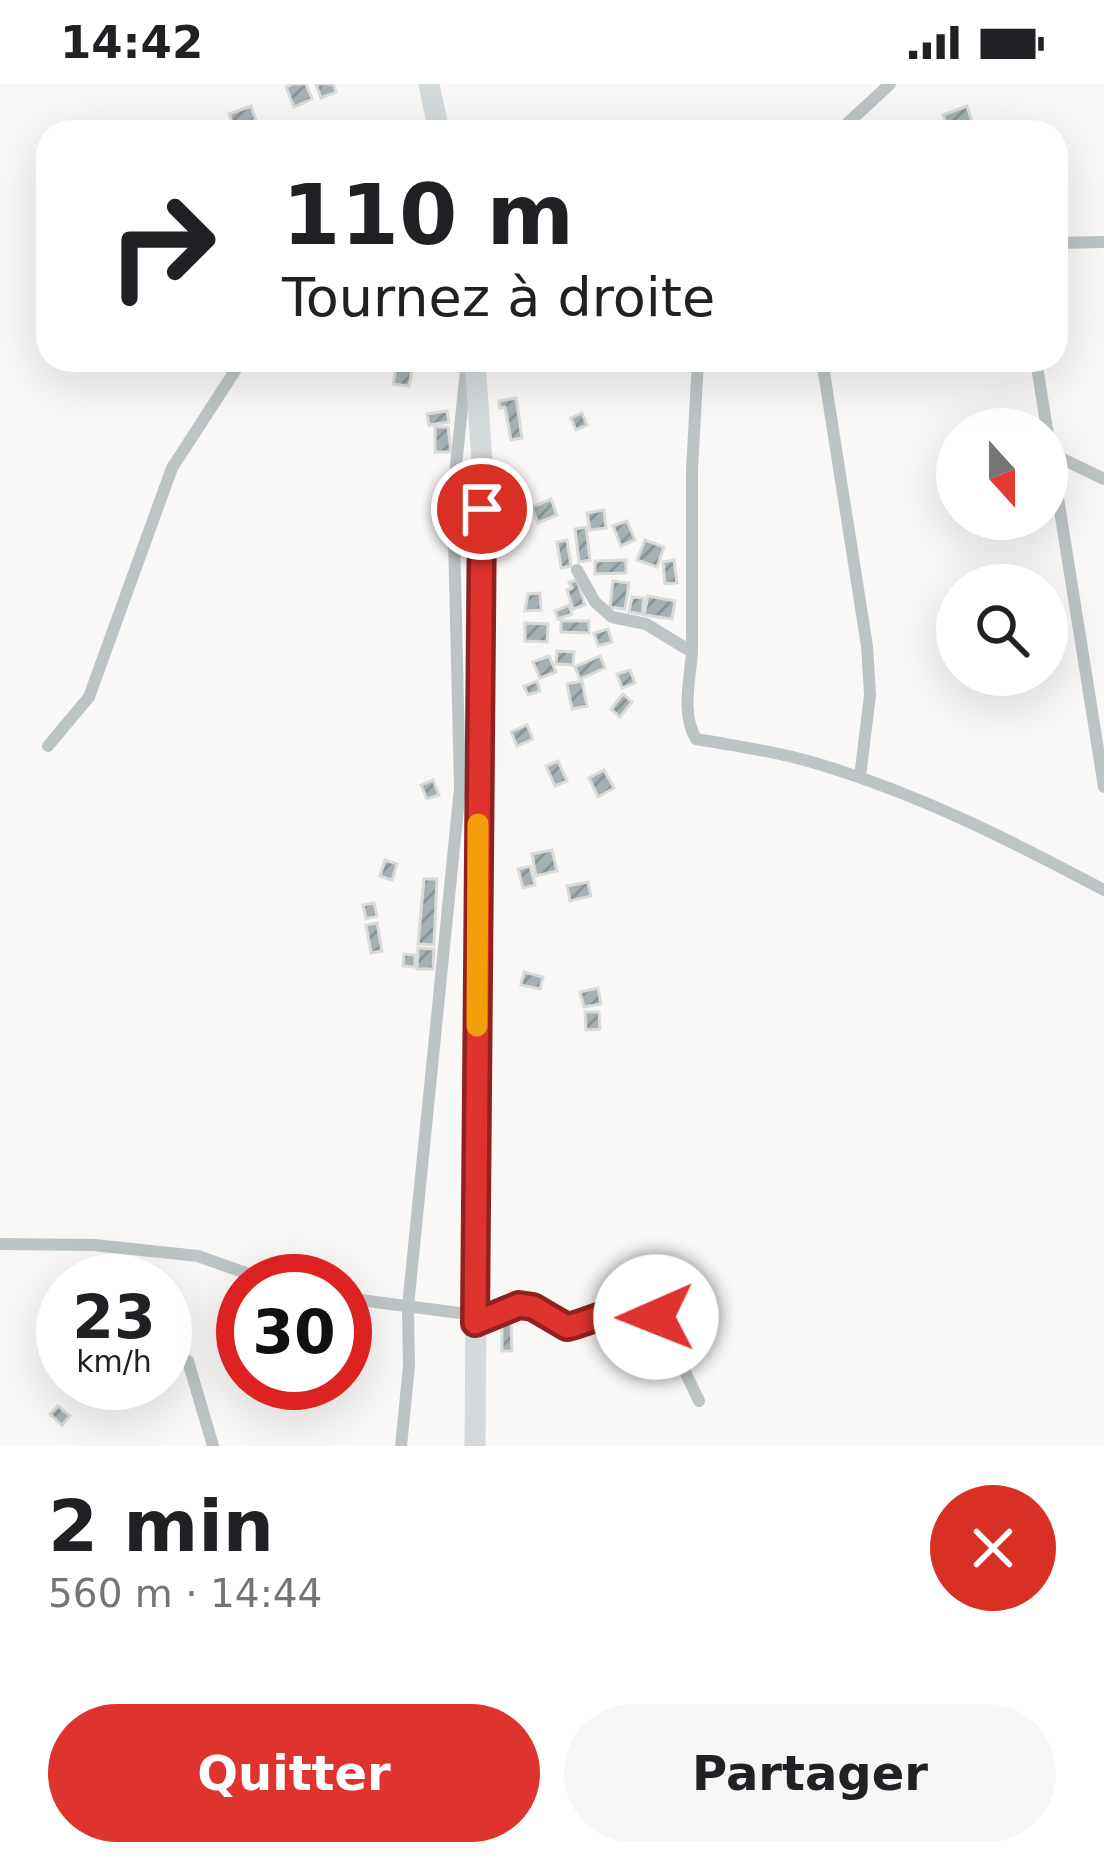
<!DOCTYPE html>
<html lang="fr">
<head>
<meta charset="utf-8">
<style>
	:root { --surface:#fff; --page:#f6f6f6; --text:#202124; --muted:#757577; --accent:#df332f }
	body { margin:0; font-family:"DejaVu Sans",sans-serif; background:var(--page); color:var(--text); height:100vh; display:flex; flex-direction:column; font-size:45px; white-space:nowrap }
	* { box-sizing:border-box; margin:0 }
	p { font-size:39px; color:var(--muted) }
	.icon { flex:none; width:66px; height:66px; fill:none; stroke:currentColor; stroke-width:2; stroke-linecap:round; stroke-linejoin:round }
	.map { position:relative; height:1362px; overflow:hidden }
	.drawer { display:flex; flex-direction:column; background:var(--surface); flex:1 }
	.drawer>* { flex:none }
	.top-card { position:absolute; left:36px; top:36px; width:1032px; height:252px; border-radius:36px; box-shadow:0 12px 48px #0002; background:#fff; color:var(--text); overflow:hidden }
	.needle { width:78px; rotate:159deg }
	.tools { position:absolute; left:936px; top:324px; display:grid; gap:24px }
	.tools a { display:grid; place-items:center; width:132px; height:132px; border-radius:50%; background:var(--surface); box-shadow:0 12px 48px #0002; font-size:60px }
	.speed { position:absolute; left:36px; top:1170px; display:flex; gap:24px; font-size:60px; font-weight:700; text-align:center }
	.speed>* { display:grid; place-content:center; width:156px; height:156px; border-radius:50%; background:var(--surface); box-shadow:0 12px 48px #0002; line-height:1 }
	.speed small { font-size:30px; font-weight:400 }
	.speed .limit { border:18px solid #d22; background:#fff; color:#111 }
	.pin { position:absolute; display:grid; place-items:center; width:102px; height:102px; color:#fff; margin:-51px; border:6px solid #fff; border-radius:50%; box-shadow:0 3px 12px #0007 }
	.me { position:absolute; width:132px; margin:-66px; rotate:269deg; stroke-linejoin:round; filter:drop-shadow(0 0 9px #0008) }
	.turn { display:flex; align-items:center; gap:42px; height:252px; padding:0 48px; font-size:54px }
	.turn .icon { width:156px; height:156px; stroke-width:2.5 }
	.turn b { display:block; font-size:84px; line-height:102px }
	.round { display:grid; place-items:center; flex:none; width:126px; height:126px; border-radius:63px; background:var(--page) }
	.head { display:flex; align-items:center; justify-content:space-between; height:204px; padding:0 48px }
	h1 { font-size:72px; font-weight:700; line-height:90px }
	.action { display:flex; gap:24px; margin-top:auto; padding:24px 48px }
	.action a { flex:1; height:138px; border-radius:72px; background:var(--accent); color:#fff; font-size:48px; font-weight:700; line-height:138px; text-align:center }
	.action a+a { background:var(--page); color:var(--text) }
	.status { display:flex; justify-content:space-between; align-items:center; height:84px; padding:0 60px; background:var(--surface); direction:ltr }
	.status svg { height:33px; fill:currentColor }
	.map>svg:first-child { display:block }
	.building { fill:url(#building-hatch); stroke:#dadad8; stroke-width:3 }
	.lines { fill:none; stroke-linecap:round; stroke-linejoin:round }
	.street { stroke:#bdc4c6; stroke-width:12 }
	.highway { stroke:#d4d9dc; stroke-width:21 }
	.route-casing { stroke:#91211f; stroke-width:30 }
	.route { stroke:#df332f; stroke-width:21 }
	.slow { stroke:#f59e0b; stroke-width:21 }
</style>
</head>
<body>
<div class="status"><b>14:42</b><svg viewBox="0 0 49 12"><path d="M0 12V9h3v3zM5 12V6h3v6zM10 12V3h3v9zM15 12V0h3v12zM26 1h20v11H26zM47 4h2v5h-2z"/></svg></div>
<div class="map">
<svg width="1104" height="1362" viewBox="0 0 1104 1362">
	<defs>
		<pattern id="building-hatch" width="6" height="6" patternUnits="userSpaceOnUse" patternTransform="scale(3)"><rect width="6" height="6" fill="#a4b0b3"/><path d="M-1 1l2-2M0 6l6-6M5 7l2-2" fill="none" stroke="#899497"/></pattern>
	</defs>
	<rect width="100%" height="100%" fill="#f9f8f6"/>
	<g class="building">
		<path d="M293,0H306L312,15L294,23L286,3Z"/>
		<path d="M316,0H333L336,8L321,14Z"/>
		<path d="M251,22L256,36L234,44L229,30Z"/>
		<path d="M967,22L974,44L949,48L943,31Z"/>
		<path d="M396,284L412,286L409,302L393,300Z"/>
		<path d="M516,314L522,354L511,356L505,323L500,324L499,317Z"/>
		<path d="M447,327L449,338L429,341L427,330Z"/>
		<path d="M582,329L587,341L576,346L571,334Z"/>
		<path d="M435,343H448L451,368H435Z"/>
		<path d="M551,415L557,431L538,439L532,423Z"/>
		<path d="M604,426L606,444L590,446L587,429Z"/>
		<path d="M627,437L635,456L621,462L613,442Z"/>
		<path d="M586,443L590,476L579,478L575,445Z"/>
		<path d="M567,456L571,482L561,484L557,458Z"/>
		<path d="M645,456L664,463L657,483L637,476Z"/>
		<path d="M626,476V489L595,490V477Z"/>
		<path d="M674,476L677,499L665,500L663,478Z"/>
		<path d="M577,496L585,521L573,525L567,506L572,504L569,498Z"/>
		<path d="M613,497L629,499L625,525L610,523Z"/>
		<path d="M540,509L541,526L525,527L528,510Z"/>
		<path d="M648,512L675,517L672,535L644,531Z"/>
		<path d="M632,513L644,514L642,530L629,528Z"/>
		<path d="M569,521L572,530L558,535L555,527Z"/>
		<path d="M561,537H589V549L561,548Z"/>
		<path d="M525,539L548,540L547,558L525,557Z"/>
		<path d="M608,545L612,558L598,562L594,549Z"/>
		<path d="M557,567L574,568L573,581L556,580Z"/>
		<path d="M549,572L556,588L540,594L533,578Z"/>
		<path d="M600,572L605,584L580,595L575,583Z"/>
		<path d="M630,586L635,599L622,604L617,590Z"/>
		<path d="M537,597L540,607L528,611L524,602Z"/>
		<path d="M582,597L587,622L572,625L567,600Z"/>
		<path d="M623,610L632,618L620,633L611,625Z"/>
		<path d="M527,641L533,655L517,662L511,648Z"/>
		<path d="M558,677L567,697L555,702L546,682Z"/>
		<path d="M604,686L614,704L598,713L589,694Z"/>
		<path d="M433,696L439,711L427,715L421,701Z"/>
		<path d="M552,766L557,787L536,792L532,770Z"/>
		<path d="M385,776L397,780L392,796L380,792Z"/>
		<path d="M530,782L535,801L523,804L518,785Z"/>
		<path d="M424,795H437L434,861L418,860Z"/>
		<path d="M588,798L591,812L570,817L567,802Z"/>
		<path d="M374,819L377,832L366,835L363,821Z"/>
		<path d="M377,839L382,867L371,869L366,841Z"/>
		<path d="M418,864L434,865L433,885H417Z"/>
		<path d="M404,870L415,871V883L403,882Z"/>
		<path d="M524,888L543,893L540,905L521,901Z"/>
		<path d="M598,904L601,920L584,923L580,908Z"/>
		<path d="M585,928H599L600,945L586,946Z"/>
		<path d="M502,1239H511L512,1267H502Z"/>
		<path d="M58,1322L70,1332L62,1341L50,1330Z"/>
	</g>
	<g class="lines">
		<g class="street">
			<path d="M838,48L890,0"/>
			<path d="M1056,159L1104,158"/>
			<path d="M822,276L867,562L870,611L860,693"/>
			<path d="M1036,276L1104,703"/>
			<path d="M1052,370L1104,395"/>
			<path d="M577,486L595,518L612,533L646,540L692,568C690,597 681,629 696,655C735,662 776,667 815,679C917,709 1010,756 1104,806"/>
			<path d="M692,568V386L698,276"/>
			<path d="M48,662L89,613L172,384L242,276"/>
			<path d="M0,1160L94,1161L198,1172L268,1197"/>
			<path d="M345,1214L475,1231"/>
			<path d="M476,1238L519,1221L533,1223L567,1243L627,1225H646L670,1256L699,1317"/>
			<path d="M188,1277L213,1362"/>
			<path d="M401,1362L409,1282L408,1222L460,704L453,410L467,277"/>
		</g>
		<g class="highway">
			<path d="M429,0L439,48"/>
			<path d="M475,276L482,378L475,1362"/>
		</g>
	</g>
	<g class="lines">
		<defs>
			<path id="route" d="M482,425L475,1239L519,1221L533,1223L567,1243C595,1237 631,1213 656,1233"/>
		</defs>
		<use href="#route" class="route-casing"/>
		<use href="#route" class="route"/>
		<path class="slow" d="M477,942L478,740"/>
	</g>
</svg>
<div class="tools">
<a><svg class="needle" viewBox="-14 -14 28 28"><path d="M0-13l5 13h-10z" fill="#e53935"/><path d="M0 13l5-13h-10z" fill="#757577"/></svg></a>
<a><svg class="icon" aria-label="search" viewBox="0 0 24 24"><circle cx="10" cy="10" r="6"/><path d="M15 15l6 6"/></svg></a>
</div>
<div class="speed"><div>23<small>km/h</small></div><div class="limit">30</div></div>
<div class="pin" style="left:482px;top:425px;background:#d93025"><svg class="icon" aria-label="arrive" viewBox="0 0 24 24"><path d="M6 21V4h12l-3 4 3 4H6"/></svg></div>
<svg class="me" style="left:656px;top:1233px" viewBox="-20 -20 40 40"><circle r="19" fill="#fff"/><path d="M0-13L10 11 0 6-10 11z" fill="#df332f"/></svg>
<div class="top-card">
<div class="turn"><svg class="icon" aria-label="right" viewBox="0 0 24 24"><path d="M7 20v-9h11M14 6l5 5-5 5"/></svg><div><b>110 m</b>Tournez à droite</div></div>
</div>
</div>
<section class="drawer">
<div class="head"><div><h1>2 min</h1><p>560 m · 14:44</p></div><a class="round" style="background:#d93025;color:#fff"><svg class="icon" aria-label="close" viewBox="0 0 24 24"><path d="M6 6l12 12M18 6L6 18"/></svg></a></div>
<div class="action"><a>Quitter</a><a>Partager</a></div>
</section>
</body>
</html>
